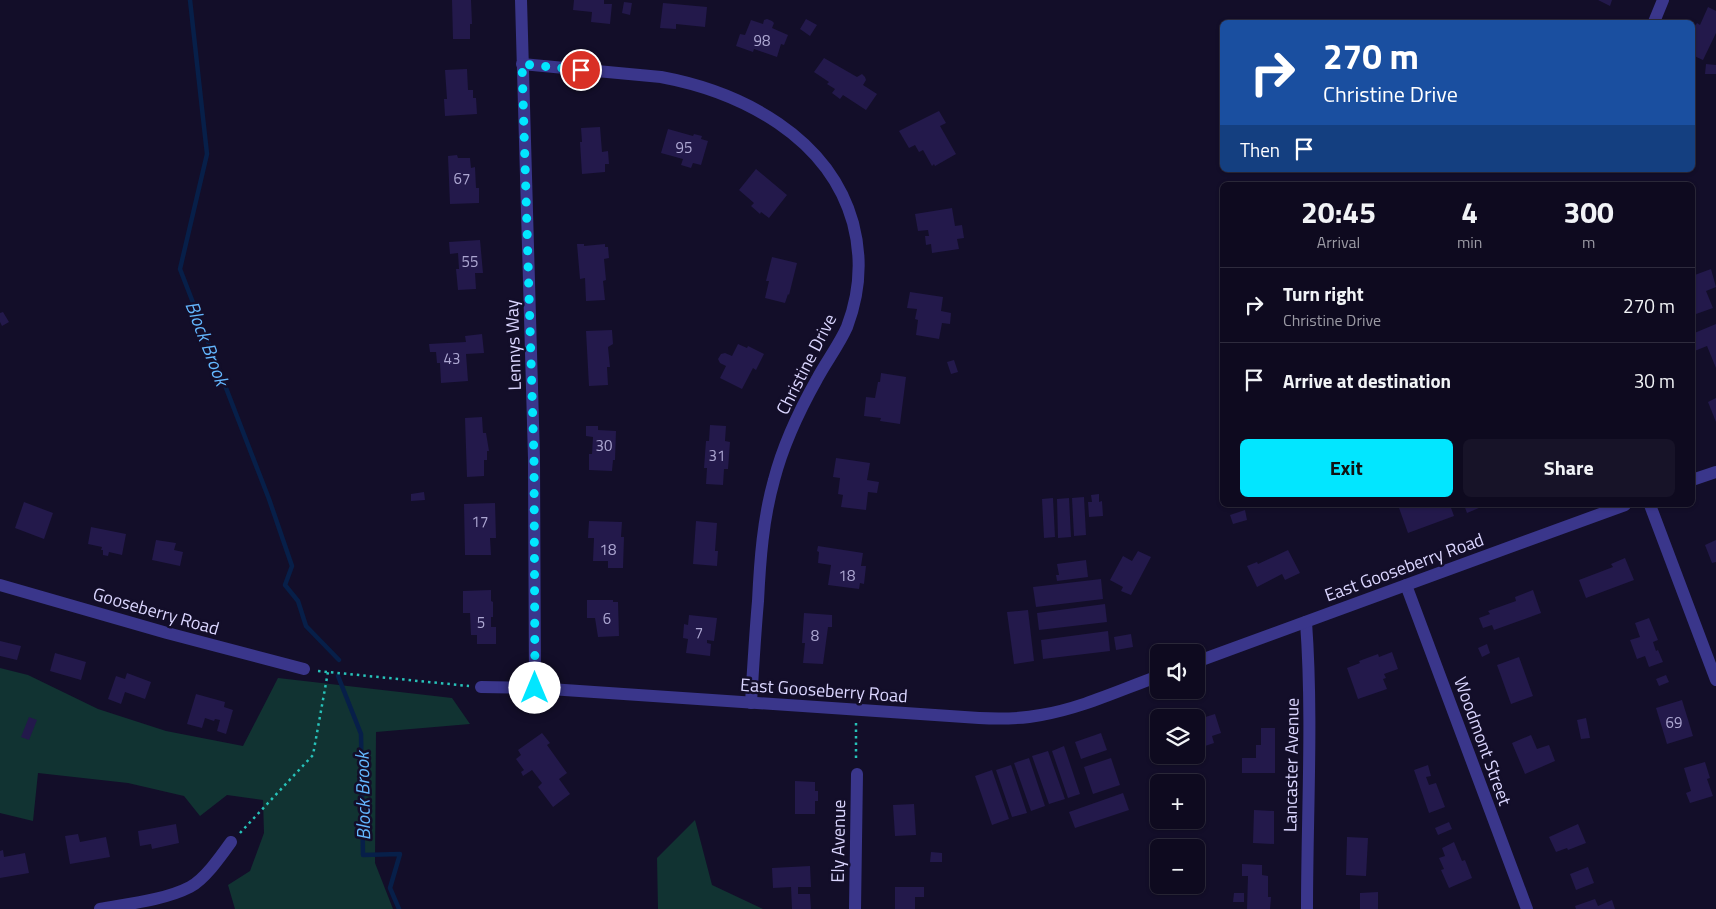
<!DOCTYPE html>
<html lang="en">
<head>
<meta charset="utf-8">
<style>
	:root { --surface:#0e0a1f; --page:#171328; --text:#f1f3f6; --muted:#9b9aa4; --line:#2e2b3d; --accent:#02e6ff }
	body { margin:0; font-family:"Titillium Web",sans-serif; background:var(--page); color:var(--text); height:100vh; display:flex; flex-direction:column; font-size:19px; white-space:nowrap }
	* { box-sizing:border-box; margin:0 }
	p { font-size:16px; color:var(--muted) }
	.icon { flex:none; width:28px; height:28px; fill:none; stroke:currentColor; stroke-width:2; stroke-linecap:round; stroke-linejoin:round }
	.map { position:relative; flex:1; overflow:hidden }
	.details { position:absolute; left:1220px; top:182px; width:475px; height:325px; display:flex; flex-direction:column; background:var(--surface); border-radius:8px; box-shadow:0 1px 4px #0004,0 0 0 1px var(--line) }
	.details>* { flex:none }
	.banner { position:absolute; left:1220px; top:20px; width:475px; height:152px; border-radius:8px; box-shadow:0 1px 4px #0004,0 0 0 1px var(--line); background:#1a4fa0; color:#fff; overflow:hidden }
	.buttons { position:absolute; left:1150px; top:644px; display:grid; gap:10px }
	.buttons a { display:grid; place-items:center; width:55px; height:55px; border-radius:8px; background:var(--surface); box-shadow:0 1px 4px #0004,0 0 0 1px var(--line); font-size:25px }
	.pin { position:absolute; display:grid; place-items:center; width:42px; height:42px; color:#fff; margin:-21px; border:2px solid #fff; border-radius:50%; box-shadow:0 1px 5px #0007 }
	.me { position:absolute; width:55px; margin:-28px; rotate:0deg; stroke-linejoin:round; filter:drop-shadow(0 0 4px #0008) }
	.turn { display:flex; align-items:center; gap:18px; height:105px; padding:0 20px; font-size:22px }
	.turn .icon { width:65px; height:65px; stroke-width:2.5 }
	.turn b { display:block; font-size:35px; line-height:42px }
	.then { display:flex; align-items:center; height:48px; padding:0 20px; background:#0003; gap:10px; font-size:19px }
	.eta { display:flex; justify-content:space-evenly; align-items:center; height:85px; text-align:center }
	.eta b { font-size:30px; font-weight:700; line-height:35px }
	.primary-button { display:flex; gap:10px; margin-top:auto; padding:10px 20px }
	.primary-button a { flex:1; height:58px; border-radius:8px; background:var(--accent); color:#111; font-size:20px; font-weight:700; line-height:58px; text-align:center }
	.primary-button a+a { background:var(--page); color:var(--text) }
	ul { padding:0; list-style:none }
	li { display:flex; align-items:center; gap:15px; height:75px; padding:0 20px; border-top:1px solid var(--line) }
	li div { flex:1 }
	li b { display:block; font-size:19px }
	li em { font-style:normal }
	.map>svg:first-child { display:block }
	.green { fill:#113332 }
	.lines { fill:none; stroke-linecap:round; stroke-linejoin:round }
	.stream { stroke:#071f49; stroke-width:4.5 }
	.building { fill:#23194b }
	.path { stroke:#27c2b9; stroke-width:2.5; stroke-dasharray:2.5 4; stroke-linecap:butt }
	.street { stroke:#3a368b; stroke-width:12 }
	.route { stroke:#02e6ff; stroke-width:9; stroke-dasharray:0 16.2 }
	.labels { text-anchor:middle; dominant-baseline:central; stroke-width:5; stroke-linejoin:round; paint-order:stroke }
	.number-label { font-size:15px; fill:#ada7d2 }
	.street-label { font-size:18px; fill:#dbd6ff; stroke:#130e29 }
	.water-label { font-size:19px; font-style:italic; fill:#64b7ff; stroke:#130e29 }
</style>
</head>
<body>
<div class="map">
<svg width="1716" height="909" viewBox="0 0 1716 909">
	<rect width="100%" height="100%" fill="#130e29"/>
	<g class="green">
		<path d="M0,668L28,675L98,709L166,731L243,746L278,678L452,698L470,724L376,732L375,863L393,909H235L228,885L250,871L264,833L263,800L227,795L200,816L184,796L128,783L38,773L33,821L0,813Z"/>
		<path d="M695,820L712,885L763,909H658L657,858Z"/>
	</g>
	<g class="lines">
		<g class="stream">
			<path d="M190,0L207,154L180,269L269,499L292,566L285,585L298,601L306,626L339,660"/>
			<path d="M338,676L361,734L363,855L400,854L390,888L399,909"/>
		</g>
	</g>
	<g class="building">
		<path d="M452,0H471L472,24H470V39H453Z"/>
		<path d="M574,0H604V4H612L610,24L591,22L592,12L573,10Z"/>
		<path d="M1598,0H1612L1610,6Z"/>
		<path d="M624,2L632,3L630,15L622,13Z"/>
		<path d="M663,3L707,7L705,27L676,24V29L660,28Z"/>
		<path d="M1708,7L1716,11V33L1703,60L1692,55V32L1697,23L1700,25Z"/>
		<path d="M767,19L772,21L774,23L772,28L788,35L784,45L781,44L777,57L754,49L753,52L736,46L740,34L745,35L751,20L763,24L764,20Z"/>
		<path d="M806,19L817,25L810,36L800,29Z"/>
		<path d="M824,58L857,77L862,74L865,77L866,80L863,85L877,94L866,110L843,95L840,99L832,93L835,89L827,84L829,82L814,72Z"/>
		<path d="M1706,64L1716,65V74H1705Z"/>
		<path d="M467,69L468,90H473V98H476L477,114L445,116L444,99H447L445,70Z"/>
		<path d="M939,111L946,123L940,126L956,154L935,166L934,164L932,166L923,150L919,152L915,145L909,148L899,131Z"/>
		<path d="M600,127L602,152L608,151L609,164H605V172L582,174L580,142H582L581,128Z"/>
		<path d="M668,129L693,136L694,134L702,136L701,139L708,141L701,165L693,163L691,168L681,165L683,159L661,153Z"/>
		<path d="M457,155L458,158H470L471,168L475,167L476,188H479V203L450,204L448,156Z"/>
		<path d="M756,169L787,195L769,218L761,212L760,214L751,206L754,203L739,190Z"/>
		<path d="M952,208L955,226L962,225L964,238L957,239L959,249L932,253L931,244L926,245L925,236H929L928,230L918,231L915,214Z"/>
		<path d="M480,240L483,273H475L476,289L458,290L456,269H459L458,253L450,254L449,242Z"/>
		<path d="M577,244H584V246L605,244V247H608L609,258L604,259L606,280L603,281L605,300L586,301L585,278L580,279Z"/>
		<path d="M772,257L797,263L789,295L788,294L785,303L765,298L769,281H766Z"/>
		<path d="M1711,269L1716,287L1706,291L1713,308L1696,314L1692,304V276Z"/>
		<path d="M910,292L943,297L941,311L951,313L950,324L942,323L939,339L916,335L918,320L915,319L917,309L907,308Z"/>
		<path d="M3,312L9,322L2,326L0,322V313Z"/>
		<path d="M1716,324V368L1707,346L1692,352V334Z"/>
		<path d="M612,330L613,344L608,347L610,367H607L608,385L589,386L586,331Z"/>
		<path d="M482,334L484,353L466,354L468,381L441,383L440,363H437L436,352H430L429,344L466,342L465,336Z"/>
		<path d="M738,344L747,348L748,346L764,354L756,370L753,368L742,389L720,378L726,366L720,363L718,359L721,354L725,353L732,356Z"/>
		<path d="M954,360L958,372L951,374L947,362Z"/>
		<path d="M881,373L906,377L900,424L880,421L881,418L864,416L866,397L875,398L878,382H880Z"/>
		<path d="M1716,398V422L1708,402Z"/>
		<path d="M482,417L483,433H486L489,451H487V460H484V476L467,477L465,418Z"/>
		<path d="M710,425L726,426L725,441L730,442L728,469H724L723,485L706,484L707,468H704L706,441H709Z"/>
		<path d="M586,426H598V430L616,431L615,460H613L612,471L589,470V454H592L593,437L586,436Z"/>
		<path d="M836,458L870,463L867,480L879,482L877,493L868,492L866,510L841,507L843,495L838,494L840,478L833,477Z"/>
		<path d="M424,492L425,500L411,501V494Z"/>
		<path d="M1099,494V502L1102,501L1103,516L1089,517L1088,502H1092L1091,495Z"/>
		<path d="M1084,497L1086,535L1074,536L1072,498Z"/>
		<path d="M1053,498L1055,537L1044,538L1042,499Z"/>
		<path d="M1069,498L1071,537L1058,538L1057,499Z"/>
		<path d="M24,502L53,513L44,539L15,528Z"/>
		<path d="M495,503L496,538H490L491,555H465L464,504Z"/>
		<path d="M1406,505H1450L1454,516L1408,533L1399,508Z"/>
		<path d="M1464,505H1486L1467,513Z"/>
		<path d="M1245,510L1247,520L1233,524L1230,515Z"/>
		<path d="M589,521L622,522L621,537H624L623,568H608V561H593L594,538H588Z"/>
		<path d="M696,521L717,523L715,551H718L717,566L693,564Z"/>
		<path d="M91,527L126,534L122,555L109,552L108,556L103,555V550H101L102,547L88,544Z"/>
		<path d="M156,540L176,543L174,550L183,552L180,566L152,560Z"/>
		<path d="M1716,540V562L1712,563L1705,545Z"/>
		<path d="M818,546L863,553L861,566H866L864,584L860,583L859,589L828,585L831,565L818,563L819,552L817,551Z"/>
		<path d="M1288,550L1300,573L1285,580L1282,574L1257,587L1247,566L1257,562L1258,564Z"/>
		<path d="M1138,551L1151,557L1131,595L1121,591L1123,587L1110,580L1123,556L1132,561Z"/>
		<path d="M1625,558L1634,580L1586,598L1579,580L1613,567L1611,564Z"/>
		<path d="M1086,560L1088,577L1057,581L1056,575H1059L1057,564Z"/>
		<path d="M1101,579L1103,599L1036,607L1033,587Z"/>
		<path d="M491,590V601L493,602V617H491V627H496V644H477V635H471L470,613H463V591Z"/>
		<path d="M1533,590L1541,613L1494,630L1492,625L1483,628L1479,618L1490,614L1488,611L1516,601L1515,597Z"/>
		<path d="M587,600H613V602H618L619,636L598,637L595,618H587Z"/>
		<path d="M1105,604L1107,622L1039,630L1037,613Z"/>
		<path d="M1028,610L1034,661L1014,664L1007,612Z"/>
		<path d="M804,613L832,615V627H828L823,664L803,663L805,643H802Z"/>
		<path d="M689,615L717,618L714,641L707,640V643L711,644L710,656L686,653L688,639L683,638L684,624L688,625Z"/>
		<path d="M1649,618L1658,640L1653,642L1656,651L1658,650L1663,662L1649,667L1645,656L1637,659L1630,640L1640,637L1635,623Z"/>
		<path d="M1108,631L1110,651L1043,659L1041,640Z"/>
		<path d="M1131,634L1133,647L1116,650L1114,637Z"/>
		<path d="M0,641L21,646L17,660L0,656Z"/>
		<path d="M1487,644L1490,653L1482,657L1478,648Z"/>
		<path d="M1392,652L1398,669L1384,674L1386,678L1383,679L1387,689L1358,699L1347,668L1360,663L1359,661L1378,654L1379,657Z"/>
		<path d="M55,653L86,662L81,680L50,671Z"/>
		<path d="M1519,657L1533,696L1511,704L1497,665Z"/>
		<path d="M127,673L151,682L145,699L125,692L121,704L108,699L116,676L125,679Z"/>
		<path d="M1666,675L1669,682L1659,686L1656,679Z"/>
		<path d="M196,694L225,702L224,707L233,710L226,734L217,731L220,720L215,719L214,721L205,718L202,728L187,724Z"/>
		<path d="M1682,700L1693,736L1667,744L1656,708Z"/>
		<path d="M1215,714L1221,733L1212,736L1214,743L1199,748L1196,741V720Z"/>
		<path d="M29,717L37,720L29,740L21,737Z"/>
		<path d="M1586,718L1590,738L1581,739L1577,720Z"/>
		<path d="M1261,728H1275V773H1242V758H1256V745H1261Z"/>
		<path d="M542,733L550,743L547,745L567,773L559,779L570,794L553,807L538,787L542,783L532,770L523,776L521,772L524,770L516,759L521,755L518,750Z"/>
		<path d="M1101,733L1107,750L1081,759L1075,742Z"/>
		<path d="M1531,735L1537,749L1549,745L1555,761L1525,774L1512,743Z"/>
		<path d="M1064,746L1080,794L1068,798L1052,751Z"/>
		<path d="M1048,751L1065,799L1049,804L1032,756Z"/>
		<path d="M1029,758L1045,806L1031,811L1014,763Z"/>
		<path d="M1111,758L1120,785L1093,794L1084,767Z"/>
		<path d="M1705,762L1710,778L1707,779L1713,796L1690,803L1686,793L1691,791L1684,768Z"/>
		<path d="M1011,765L1027,813L1012,817L996,770Z"/>
		<path d="M1428,765L1431,776L1426,777L1429,785L1436,783L1445,807L1429,813L1414,770Z"/>
		<path d="M992,770L1009,819L992,825L975,776Z"/>
		<path d="M795,781L815,782V791H818V801H815V814H795Z"/>
		<path d="M1123,793L1129,810L1075,828L1069,812Z"/>
		<path d="M914,804L916,835L895,836L893,805Z"/>
		<path d="M1254,810L1274,811V844L1253,843Z"/>
		<path d="M1449,822L1452,829L1438,835L1435,828Z"/>
		<path d="M176,824L179,843L152,849L151,844L140,846L138,831Z"/>
		<path d="M1578,824L1586,843L1568,850L1567,848L1556,852L1549,837Z"/>
		<path d="M78,834L80,842L106,837L110,857L70,864L65,836Z"/>
		<path d="M1347,837L1368,838L1366,876L1346,875Z"/>
		<path d="M1454,842L1462,861L1465,860L1472,878L1449,888L1441,870L1444,869L1439,858L1445,856L1442,848Z"/>
		<path d="M3,850L4,857L25,853L29,873L0,878V851Z"/>
		<path d="M931,852L942,853V862H930Z"/>
		<path d="M1242,864L1262,865V875L1268,876V897H1271L1270,909H1247L1248,876H1242Z"/>
		<path d="M810,866L811,887H798V894H810L811,909H792L791,887L773,888L772,868Z"/>
		<path d="M1588,867L1594,883L1576,890L1570,874Z"/>
		<path d="M895,887H924V897H915V909H895Z"/>
		<path d="M1378,892V909H1360V893Z"/>
		<path d="M1234,893H1244V902H1233Z"/>
		<path d="M1595,899L1598,906L1612,900L1615,909H1576L1575,906Z"/>
	</g>
	<g class="lines">
		<g class="path">
			<path d="M318,671L469,686"/>
			<path d="M856,723V762"/>
			<path d="M240,833L313,755L328,672"/>
		</g>
		<g class="street">
			<path d="M521,0L534,458L535,688"/>
			<path d="M1654,22L1663,0"/>
			<path d="M522,64L661,77C742,92 829,137 853,223C862,257 860,293 847,327C839,345 826,362 817,379C799,411 783,445 774,480C763,519 760,560 758,601C755,635 753,669 751,703"/>
			<path d="M1692,480L1716,472"/>
			<path d="M1650,505L1716,680"/>
			<path d="M0,585L167,633L304,669"/>
			<path d="M1406,585L1527,909"/>
			<path d="M1306,622C1313,718 1307,813 1307,909"/>
			<path d="M1196,662L1625,505"/>
			<path d="M481,687L535,688L979,718C1000,719 1021,719 1041,715C1082,708 1120,690 1159,676"/>
			<path d="M100,909C127,904 165,900 190,887C205,879 221,856 231,842"/>
			<path d="M855,909L857,774"/>
		</g>
	</g>
	<g class="lines">
		<path class="route" d="M535,688L534,458L522,64L581,70"/>
	</g>
	<g class="labels">
		<g class="number-label">
			<text x="762" y="40">98</text>
			<text x="684" y="147">95</text>
			<text x="462" y="178">67</text>
			<text x="470" y="261">55</text>
			<text x="452" y="358">43</text>
			<text x="604" y="445">30</text>
			<text x="717" y="455">31</text>
			<text x="480" y="521">17</text>
			<text x="608" y="549">18</text>
			<text x="847" y="575">18</text>
			<text x="607" y="618">6</text>
			<text x="481" y="622">5</text>
			<text x="699" y="632">7</text>
			<text x="815" y="635">8</text>
			<text x="1674" y="722">69</text>
		</g>
		<g class="street-label">
			<text transform="translate(513 345) rotate(-92)">Lennys Way</text>
			<text transform="translate(806 364) rotate(-63)">Christine Drive</text>
			<text transform="translate(1404 567) rotate(-20)">East Gooseberry Road</text>
			<text transform="translate(156 611) rotate(16)">Gooseberry Road</text>
			<text transform="translate(824 690) rotate(4)">East Gooseberry Road</text>
			<text transform="translate(1483 741) rotate(70)">Woodmont Street</text>
			<text transform="translate(1291 765) rotate(-89)">Lancaster Avenue</text>
			<text transform="translate(838 841) rotate(-89)">Ely Avenue</text>
		</g>
		<g class="water-label">
			<text transform="translate(208 343) rotate(69)">Block Brook</text>
			<text transform="translate(362 796) rotate(-91)">Block Brook</text>
		</g>
	</g>
</svg>
<div class="buttons">
<a><svg class="icon" aria-label="sound" viewBox="0 0 24 24"><path d="M4 9h4l5-4v14l-5-4H4zM17 9q2 3 0 6"/></svg></a>
<a><svg class="icon" aria-label="layers" viewBox="0 0 24 24"><path d="M12 4l9 5-9 5-9-5zM3 14l9 5 9-5"/></svg></a>
<a>+</a>
<a>−</a>
</div>
<div class="pin" style="left:581px;top:70px;background:#d93025"><svg class="icon" aria-label="arrive" viewBox="0 0 24 24"><path d="M6 21V4h12l-3 4 3 4H6"/></svg></div>
<svg class="me" style="left:535px;top:688px" viewBox="-20 -20 40 40"><circle r="19" fill="#fff"/><path d="M0-13L10 11 0 6-10 11z" fill="#02e6ff"/></svg>
<div class="banner">
<div class="turn"><svg class="icon" aria-label="right" viewBox="0 0 24 24"><path d="M7 20v-9h11M14 6l5 5-5 5"/></svg><div><b>270 m</b>Christine Drive</div></div>
<div class="then">Then<svg class="icon" aria-label="arrive" viewBox="0 0 24 24"><path d="M6 21V4h12l-3 4 3 4H6"/></svg></div>
</div>
<section class="details">
<div class="eta">
<div><b>20:45</b><p>Arrival</p></div>
<div><b>4</b><p>min</p></div>
<div><b>300</b><p>m</p></div>
</div>
<ul>
<li><svg class="icon" aria-label="right" viewBox="0 0 24 24"><path d="M7 20v-9h11M14 6l5 5-5 5"/></svg><div><b>Turn right</b><p>Christine Drive</p></div><em>270 m</em></li>
<li><svg class="icon" aria-label="arrive" viewBox="0 0 24 24"><path d="M6 21V4h12l-3 4 3 4H6"/></svg><div><b>Arrive at destination</b></div><em>30 m</em></li>
</ul>
<div class="primary-button"><a>Exit</a><a>Share</a></div>
</section>
</div>
</body>
</html>
